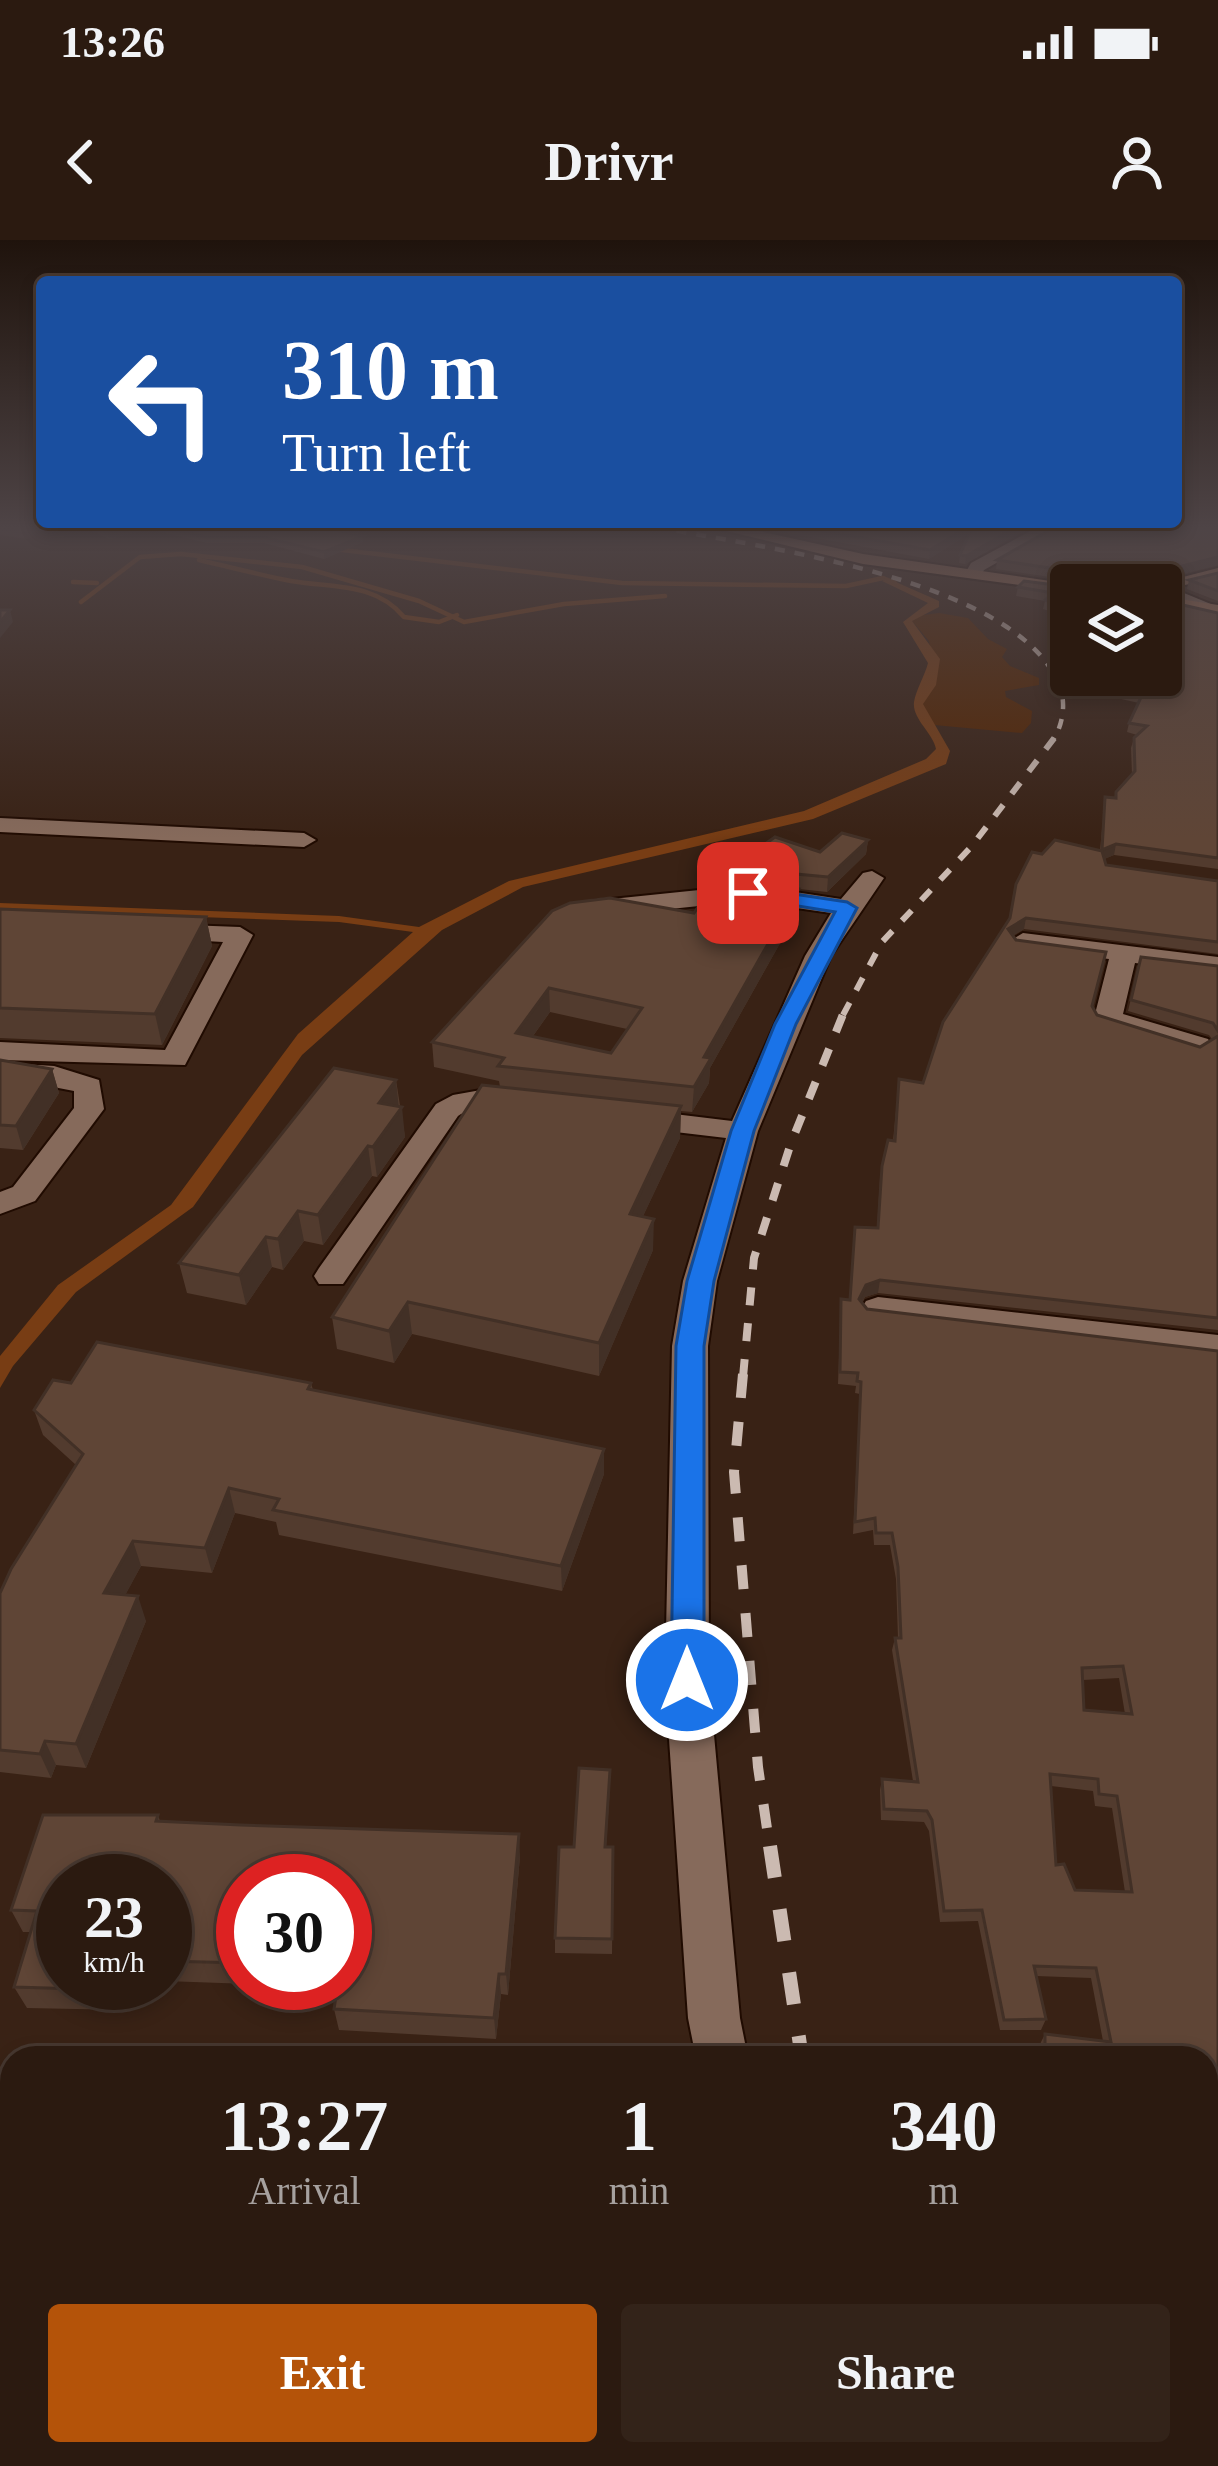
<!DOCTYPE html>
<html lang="en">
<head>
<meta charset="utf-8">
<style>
	:root { --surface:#2b1a10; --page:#332319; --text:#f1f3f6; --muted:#a6a19f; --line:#473830; --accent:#b45309 }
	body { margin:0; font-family:Georgia,serif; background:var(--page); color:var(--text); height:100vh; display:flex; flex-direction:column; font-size:45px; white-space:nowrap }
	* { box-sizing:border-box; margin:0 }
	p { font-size:39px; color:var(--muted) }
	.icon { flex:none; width:66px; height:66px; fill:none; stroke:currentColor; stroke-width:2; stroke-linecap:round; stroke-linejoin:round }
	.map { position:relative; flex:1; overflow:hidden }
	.panel { position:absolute; left:0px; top:1806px; width:1218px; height:420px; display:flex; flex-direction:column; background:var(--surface); border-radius:36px 36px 0 0; box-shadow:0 6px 18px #0003,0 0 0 3px var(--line) }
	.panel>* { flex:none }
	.top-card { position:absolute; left:36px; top:36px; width:1146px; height:252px; border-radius:12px; box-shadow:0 6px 18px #0003,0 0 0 3px var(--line); background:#1a4fa0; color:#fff; overflow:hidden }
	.controls { position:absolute; left:1050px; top:324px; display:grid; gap:24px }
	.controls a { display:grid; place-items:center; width:132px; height:132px; border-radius:12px; background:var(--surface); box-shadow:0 6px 18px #0003,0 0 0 3px var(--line); font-size:60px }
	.speed { position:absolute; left:36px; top:1614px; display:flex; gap:24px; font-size:60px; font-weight:700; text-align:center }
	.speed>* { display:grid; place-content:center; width:156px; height:156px; border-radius:50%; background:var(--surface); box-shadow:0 6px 18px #0003,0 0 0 3px var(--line); line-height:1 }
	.speed small { font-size:30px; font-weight:400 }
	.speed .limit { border:18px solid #d22; background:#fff; color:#111 }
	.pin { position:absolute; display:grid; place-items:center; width:102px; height:102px; color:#fff; margin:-51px; border-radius:24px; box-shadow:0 6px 18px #0006 }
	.me { position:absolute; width:132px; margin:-66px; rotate:0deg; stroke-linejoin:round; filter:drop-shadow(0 0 9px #0008) }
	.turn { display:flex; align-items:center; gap:42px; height:252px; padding:0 48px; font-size:54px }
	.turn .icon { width:156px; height:156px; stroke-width:2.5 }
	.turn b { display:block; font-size:84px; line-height:102px }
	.eta { display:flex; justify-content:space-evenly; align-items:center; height:204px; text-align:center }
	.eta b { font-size:72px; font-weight:700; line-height:84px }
	.action { display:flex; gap:24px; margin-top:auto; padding:24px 48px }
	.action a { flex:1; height:138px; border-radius:12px; background:var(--accent); color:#fff; font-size:48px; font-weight:700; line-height:138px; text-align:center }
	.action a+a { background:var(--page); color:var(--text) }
	.status { display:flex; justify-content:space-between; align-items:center; height:84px; padding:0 60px; background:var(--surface); direction:ltr }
	.status svg { height:33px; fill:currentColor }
	header { display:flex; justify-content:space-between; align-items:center; height:156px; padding:0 48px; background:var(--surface); font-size:54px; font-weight:700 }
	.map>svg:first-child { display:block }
	.green { fill:#542400 }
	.water { fill:#783d14 }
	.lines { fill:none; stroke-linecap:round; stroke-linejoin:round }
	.stream { stroke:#783d14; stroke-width:4.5 }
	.minor-casing { stroke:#200b01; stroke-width:4 }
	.major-casing { stroke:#200b01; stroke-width:4 }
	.minor { fill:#866a5b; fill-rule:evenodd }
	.major { fill:#a97557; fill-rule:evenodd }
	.rail-far4 { stroke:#cbbab1; stroke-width:4.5; stroke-dasharray:10 10; stroke-linecap:butt }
	.rail-far3 { stroke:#cbbab1; stroke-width:6; stroke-dasharray:14 14; stroke-linecap:butt }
	.rail-far2 { stroke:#cbbab1; stroke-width:8; stroke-dasharray:18 18; stroke-linecap:butt }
	.rail-far1 { stroke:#cbbab1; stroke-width:10; stroke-dasharray:24 24; stroke-linecap:butt }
	.rail { stroke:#cbbab1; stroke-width:14; stroke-dasharray:32 32; stroke-linecap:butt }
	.wall { fill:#523b2e; fill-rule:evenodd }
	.shaded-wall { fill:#423026 }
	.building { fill:#5f4536; stroke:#423026; stroke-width:3; fill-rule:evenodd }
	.route { fill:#1a73e8; stroke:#114b97; stroke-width:3 }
</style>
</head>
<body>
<div class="status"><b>13:26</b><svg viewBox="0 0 49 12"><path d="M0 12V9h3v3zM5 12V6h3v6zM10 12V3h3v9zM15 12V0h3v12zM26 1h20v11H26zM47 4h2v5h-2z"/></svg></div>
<header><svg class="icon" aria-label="back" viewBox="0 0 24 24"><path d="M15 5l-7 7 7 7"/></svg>Drivr<svg class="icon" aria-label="person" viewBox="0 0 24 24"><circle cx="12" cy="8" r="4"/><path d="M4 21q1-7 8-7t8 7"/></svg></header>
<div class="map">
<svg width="1218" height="2226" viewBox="0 0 1218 2226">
	<rect width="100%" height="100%" fill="#392215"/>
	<path class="green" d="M939,373L968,378L988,399L1007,409L1002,417L1010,426L1039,438V445L1005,451L1006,457L1032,471L1031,483L1022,493L934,485L922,464L936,444L929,401L912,381L915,376Z"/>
	<path class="water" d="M889,339L939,361V367L912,381L940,419L936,445L923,464L950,511L946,524L813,579L523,647L442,690L302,815L193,967L76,1052L13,1126L0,1148V1116L58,1045L171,965L298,794L413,692L339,682L0,670V663L339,676L419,687L509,641L804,571L926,519L936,509C933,493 912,479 914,462C916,450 925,435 928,423L903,382L928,363L882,341Z"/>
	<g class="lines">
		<g class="stream">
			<path d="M334,309L622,343L846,346L883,338L895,343"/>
			<path d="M199,320C230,327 260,335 291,341C332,348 375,342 404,377L439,382L457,375"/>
			<path d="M73,342L97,343"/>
			<path d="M81,362L140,317L181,314L302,327L419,361L464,382L564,364L665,356"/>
		</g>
		<defs>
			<g id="minor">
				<path d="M1038,287H1059L984,330L979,339L964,335L971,323Z"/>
				<path d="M1160,345L1167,346L1218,367V379L1161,356Z"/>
				<path d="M0,578L304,593L316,600L304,607L0,592Z"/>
				<path d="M872,631L884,638L831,716L758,891L717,1041L708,1106L709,1440L740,1778L748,1818H696L688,1778L665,1440L672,1106L683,1041L726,898L633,887L618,878L633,869L732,881L805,716L831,673L748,661L592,677L579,669L592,661L748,645L841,659L863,633Z"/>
				<path d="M159,684L240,687L253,695L185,825L0,820V802L165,810L223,702L150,698L146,692L150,686Z"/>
				<path d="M1023,693L1218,717V733L1135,723L1123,774L1208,799L1212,805L1198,814L1098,784L1094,778L1109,719L1014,707L1010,701Z"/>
				<path d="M22,824L54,826L99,840L104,869L35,961L0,974V952L13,947L74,868V851L12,839L7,833L12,827Z"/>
				<path d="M481,850L530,858L534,864C515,884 482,860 458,876L343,1044H319L314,1036L319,1028L436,864L453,855Z"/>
				<path d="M878,1057L1218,1095V1119L866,1077L861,1069L866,1061Z"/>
				<path d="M1206,1880L1218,1882V1938L1206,1934Z"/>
				<path d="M783,2214H845L849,2226H787Z"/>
			</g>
			<g id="major">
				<path d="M710,287H741L863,314L1078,345H1071V352L863,324Z"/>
				<path d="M1218,328V338L1161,350V345H1152Z"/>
				<path d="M1161,356L1218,365V373L1161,366Z"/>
			</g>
		</defs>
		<use href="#minor" class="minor-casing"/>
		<use href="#major" class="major-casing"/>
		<use href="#minor" class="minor"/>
		<use href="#major" class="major"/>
		<path class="rail-far4" d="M657,287C758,307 1020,339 1060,447C1066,464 1063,485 1053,500"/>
		<path class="rail-far3" d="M843,775L882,702L971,607L1055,497"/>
		<path class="rail-far2" d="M743,1137L754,1018L791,903L844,772"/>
		<path class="rail-far1" d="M743,1134L734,1232L758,1527L770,1609"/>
		<g class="rail">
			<path d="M770,1606L802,1818"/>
			<path d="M885,2214L888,2226"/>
		</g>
	</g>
	<g class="wall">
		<path d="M0,287H61L38,292L28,299L0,295Z"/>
		<path d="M83,287H321L363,296V302L324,319L264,303H207L149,289L109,299Z"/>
		<path d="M756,287H1029L965,324L959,323L960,315L970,293L929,319Z"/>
		<path d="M1218,287V325L1156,340L1077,341L996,329L997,320Z"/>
		<path d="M1218,333V361L1187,349L1189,340Z"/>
		<path d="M1018,347H1071V391L1067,390L1068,384L1063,383L1064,376L1043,369L1045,361L1016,356Z"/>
		<path d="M1218,373V629L1114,615L1104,619L1106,625L1218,641V714L1024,689L1012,696L1092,766L1097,775L1200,807L1212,799L1209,795L1128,771L1141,717L1218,726V1090L878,1053L865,1057L862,1063L867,1069L1218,1111V1878L1208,1876V1925L1218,1930V2021L1213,1997L1206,1996V1818H1040V1804L1045,1794L1103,1801L1091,1738L1036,1736L1046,1779L1041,1790H1000L978,1681L940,1682L929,1591L924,1582L881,1580L880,1550L882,1539L913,1541L892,1410L895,1398H898L896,1339L890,1305H874L873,1290L853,1294L860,1154L855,1153L856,1146L838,1144L841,1059L849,1060L877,988L880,938L888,900L893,901L899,839L923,843L1042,614L1100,610L1105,557L1114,558L1116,552L1132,534L1131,508L1134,498L1137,495L1127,492L1129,483L1139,463L1121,459L1123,449L1134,441L1106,435H1161ZM1119,1438L1125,1474L1084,1470L1083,1440ZM1051,1546L1093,1551L1095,1566L1112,1568L1125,1652L1075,1650L1056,1625Z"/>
		<path d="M868,600L866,614L827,652L799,649L797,673L710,828L709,843L692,872L681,871L680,898L643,976L653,1010L599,1136L412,1094L394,1123L337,1109L332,1077L500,847L499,841L434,827L432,802L694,673L738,644L730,643L731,628L820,612ZM550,772L627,789L611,813L533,796Z"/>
		<path d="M0,669L206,677L212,706L162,805L0,798Z"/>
		<path d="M0,820L52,829L59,853L23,910L0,908Z"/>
		<path d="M396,840L405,897L377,937L372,936L323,1005L304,1001L283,1030L272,1027L246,1065L187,1053L179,1023Z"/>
		<path d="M71,1143H311L313,1150L604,1234L562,1351L279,1295L276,1282L235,1273L212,1333L141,1326L125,1355L146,1381L86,1528L56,1525L51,1538L0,1532V1353L76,1225L43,1195L34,1170Z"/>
		<path d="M610,1546L606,1607H613L612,1714L555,1713V1698L574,1607Z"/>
		<path d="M158,1575L160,1581L520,1616L508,1755L501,1754L496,1799L339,1790L334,1769L338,1747L165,1741V1641L63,1743H130L124,1770L27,1768L14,1747L31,1692H23L11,1670ZM243,1641H345V1743H243Z"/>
		<path d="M1109,2214H1206L1218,2226H1111Z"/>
	</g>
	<g class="shaded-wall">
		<path d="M35,287H61L38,292L28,299L26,293Z"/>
		<path d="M133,287H149V289L109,299L108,293Z"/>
		<path d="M967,287H973V291L929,319L930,310Z"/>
		<path d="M1016,287H1029L965,324L966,316Z"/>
		<path d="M363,296V302L324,319V312Z"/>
		<path d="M1218,317V325L1148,342L1150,334Z"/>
		<path d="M10,370L13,382L0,398V382Z"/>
		<path d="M868,600L866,614L827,652L828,637Z"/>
		<path d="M1116,604L1114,615L1100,621L1102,610Z"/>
		<path d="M799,649L797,673L710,828L709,843L692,872L694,847L704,817Z"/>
		<path d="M206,677L212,706L162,805L155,774Z"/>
		<path d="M1026,678L1024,689L1006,700L1008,689Z"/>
		<path d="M549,748L550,772L518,817L516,793Z"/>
		<path d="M52,829L59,853L23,910L16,886Z"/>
		<path d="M396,840L399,870L379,863Z"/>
		<path d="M681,866L680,898L629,1006L630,974Z"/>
		<path d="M402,867L405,897L377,937L373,907Z"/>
		<path d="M368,906L372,936L323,1005L318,975Z"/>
		<path d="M298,971L304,1001L283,1030L278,999Z"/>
		<path d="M654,979L653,1010L599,1136V1103Z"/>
		<path d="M266,997L272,1027L246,1065L239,1035Z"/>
		<path d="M880,1040L878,1053L865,1057L857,1071L859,1059L866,1045Z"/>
		<path d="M408,1062L412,1094L394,1123L389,1091Z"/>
		<path d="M604,1209V1234L562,1351L561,1326Z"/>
		<path d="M229,1248L235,1273L212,1333L205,1308Z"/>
		<path d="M133,1301L141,1326L113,1378L104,1353Z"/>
		<path d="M138,1356L146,1381L86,1528L76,1504Z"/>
		<path d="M45,1501L56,1525L51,1538L40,1514Z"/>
		<path d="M519,1594L520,1616L508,1755L506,1734Z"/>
		<path d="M499,1734L501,1754L496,1799L494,1778Z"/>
		<path d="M115,1743H130L124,1770L113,1750Z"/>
	</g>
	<g class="building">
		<path d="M0,287H35L26,293L0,289Z"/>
		<path d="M94,287H133L108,293Z"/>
		<path d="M164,287H321L363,296L324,312L263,297H206Z"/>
		<path d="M802,287H967L930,310Z"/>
		<path d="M972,287H1016L966,316L960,315Z"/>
		<path d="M1055,287H1218V317L1150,334L1151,340L1158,341V345H1074L1083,333L997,320Z"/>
		<path d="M1218,333V351L1189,340Z"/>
		<path d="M1024,341L1071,347V368L1045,360L1053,353L1018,347Z"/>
		<path d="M1161,360L1218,373V618L1116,604L1102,610L1105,557L1116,558V552L1135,531L1134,498L1147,486L1129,483L1143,453L1123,449L1142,435H1161Z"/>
		<path d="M0,370H10L0,382Z"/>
		<path d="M842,593L868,600L828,637L731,628L775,597L820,612Z"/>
		<path d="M1055,600L1102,611L1106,625L1218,641V702L1026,678L1008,689L1016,700L1106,712L1092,766L1097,775L1200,807L1218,796V1078L880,1040L866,1045L859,1059L867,1069L1218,1111V1867L1214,1866L1208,1870V1925L1218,1930V1988L1206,1985V1818H1045V1794L1111,1802L1096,1728L1034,1726L1046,1779L1004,1780L982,1670L944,1671L932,1580L927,1571L884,1569L882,1539L918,1542L895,1398H901L898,1327L892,1293H876L875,1278L855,1282L861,1142L857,1141L858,1133L840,1132L841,1059L850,1060L855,987L878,988L882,926L888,900L895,901L899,839L923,843L943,782L1010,678L1016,644L1032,612L1042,614ZM1123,1426L1132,1474L1084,1470L1082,1428ZM1050,1534L1098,1539L1099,1554L1117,1556L1132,1652L1075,1650L1064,1624L1056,1625Z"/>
		<path d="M749,642L799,649L704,817L711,818L694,847L498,826L504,818L432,802L552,671L570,663L610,658L694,673L711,647ZM549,748L642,768L611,813L516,793Z"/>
		<path d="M0,669L206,677L155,774L0,768Z"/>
		<path d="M1141,717L1218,726V791L1213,783L1131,760Z"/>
		<path d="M0,820L52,829L16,886L0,885Z"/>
		<path d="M334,828L396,840L379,863L402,867L373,907L368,906L318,975L298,971L278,999L266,997L239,1035L179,1023Z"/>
		<path d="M482,845L681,866L630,974L654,979L599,1103L408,1062L389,1091L332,1077Z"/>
		<path d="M97,1102L311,1143L308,1149L604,1209L561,1326L273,1270L279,1259L229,1248L205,1308L133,1301L104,1353L138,1356L76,1504L45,1501L40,1514L0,1510V1353L11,1329L83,1214L34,1170L53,1140L71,1143Z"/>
		<path d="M579,1528L610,1530L605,1607H613L612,1699L555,1698L559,1607H574Z"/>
		<path d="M43,1575H158L156,1581L241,1585L519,1594L506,1734H499L494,1778L334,1769L338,1743H345V1641H243V1723L165,1721V1641H63V1743H115L113,1750L14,1747L37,1671L11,1670Z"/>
		<path d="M1206,2036L1218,2037V2226H1119L1117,2214H1206Z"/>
		<path d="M500,2214H642V2226H499Z"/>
	</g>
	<linearGradient id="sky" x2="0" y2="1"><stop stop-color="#1f130c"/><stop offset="0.48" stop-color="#4e4446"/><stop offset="1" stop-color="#4e4446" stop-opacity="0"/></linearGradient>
	<rect width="1218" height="599" fill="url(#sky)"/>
	<path class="route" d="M748,647L847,662L857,668L796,784L754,891L714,1041L704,1106V1440L699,1450L687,1454L676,1450L671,1440L676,1106L687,1041L731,891L775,784L835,672L741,657L738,653Z"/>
</svg>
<div class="controls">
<a><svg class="icon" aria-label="layers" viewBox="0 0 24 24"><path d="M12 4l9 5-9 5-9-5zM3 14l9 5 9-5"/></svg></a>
</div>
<div class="speed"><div>23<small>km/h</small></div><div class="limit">30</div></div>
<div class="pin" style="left:748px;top:653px;background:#d93025"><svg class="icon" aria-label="arrive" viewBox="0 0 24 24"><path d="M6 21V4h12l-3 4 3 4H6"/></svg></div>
<svg class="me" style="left:687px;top:1440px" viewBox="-20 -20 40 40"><circle r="17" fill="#1a73e8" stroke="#fff" stroke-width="3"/><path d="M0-11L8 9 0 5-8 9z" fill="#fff"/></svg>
<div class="top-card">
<div class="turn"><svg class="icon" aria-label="left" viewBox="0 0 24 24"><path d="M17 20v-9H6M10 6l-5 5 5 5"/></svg><div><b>310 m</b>Turn left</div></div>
</div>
<section class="panel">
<div class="eta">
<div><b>13:27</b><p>Arrival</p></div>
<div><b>1</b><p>min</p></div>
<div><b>340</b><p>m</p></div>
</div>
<div class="action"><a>Exit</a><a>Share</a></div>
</section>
</div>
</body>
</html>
